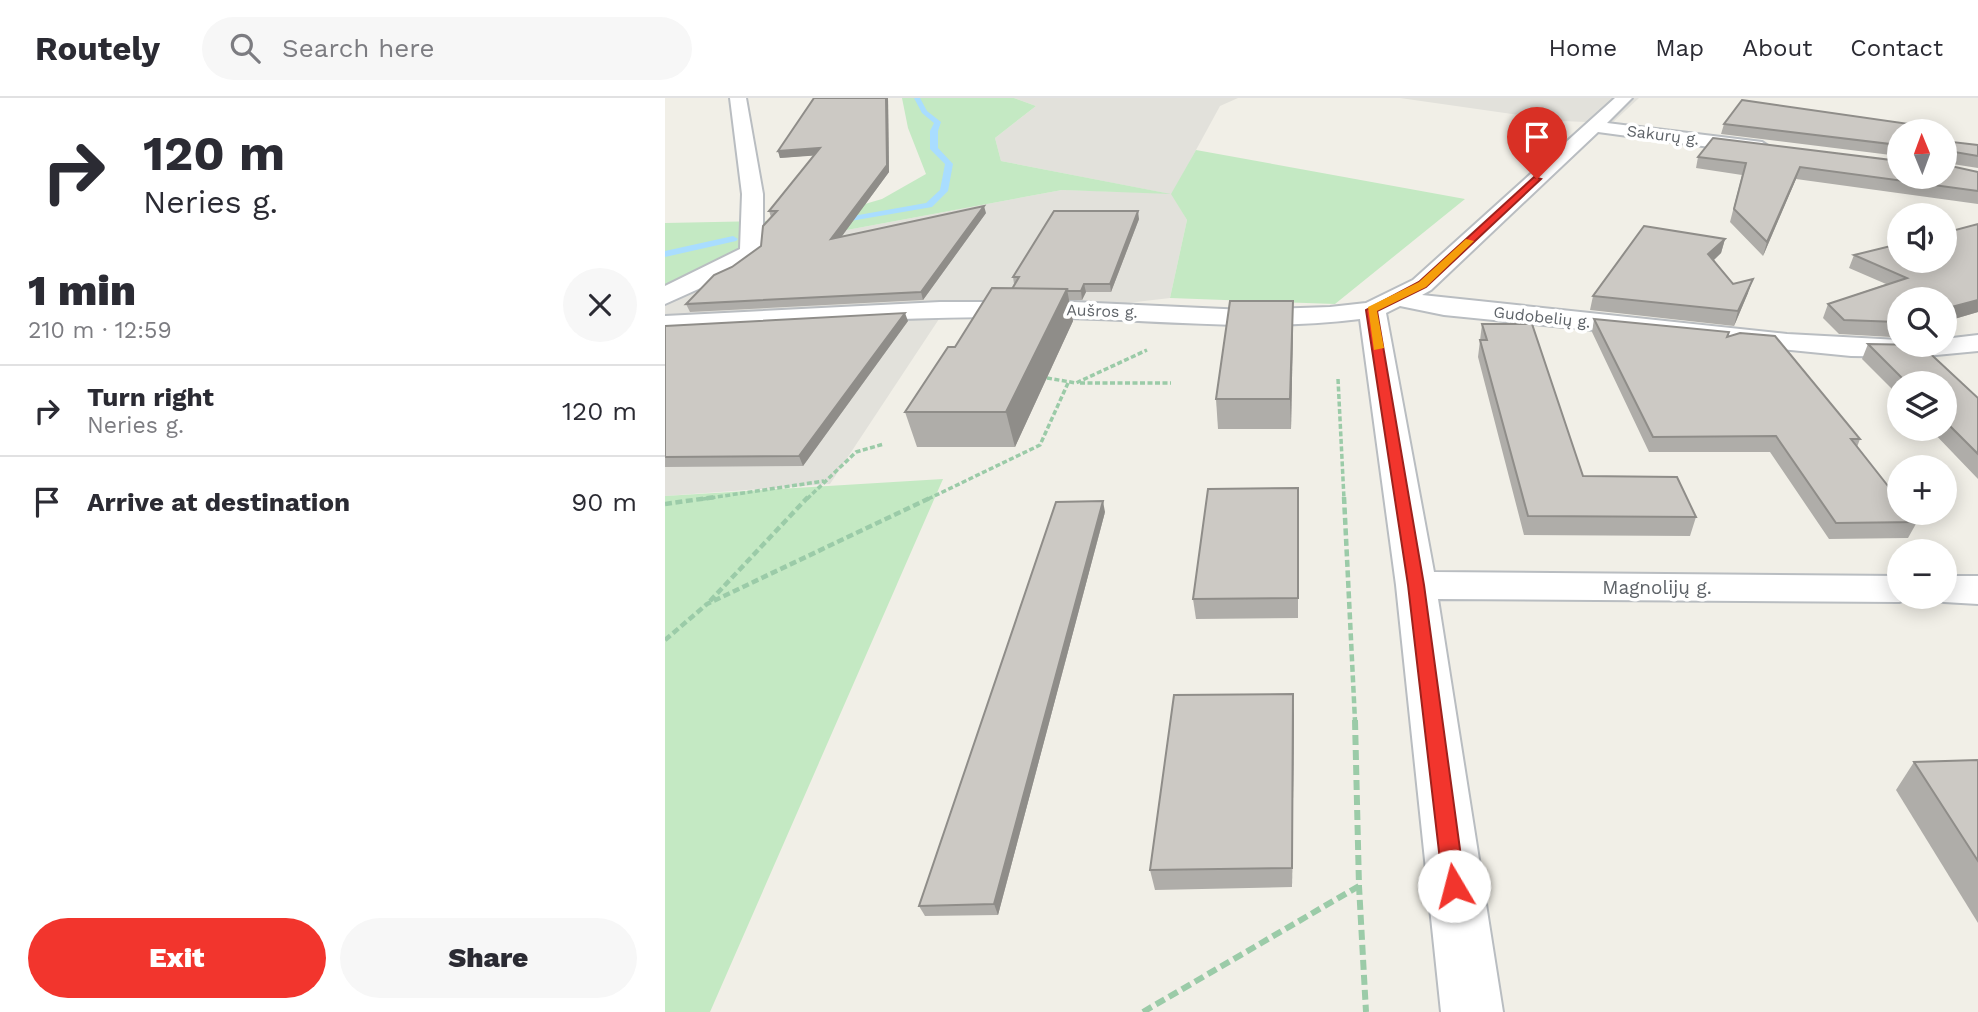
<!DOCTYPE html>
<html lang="en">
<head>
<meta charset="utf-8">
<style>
	:root { --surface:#fff; --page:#f7f7f7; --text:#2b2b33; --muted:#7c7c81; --line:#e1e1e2; --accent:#f2352d }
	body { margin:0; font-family:"Work Sans",sans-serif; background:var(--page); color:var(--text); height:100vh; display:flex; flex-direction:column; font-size:26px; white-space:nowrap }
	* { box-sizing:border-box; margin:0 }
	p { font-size:23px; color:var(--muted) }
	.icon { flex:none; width:38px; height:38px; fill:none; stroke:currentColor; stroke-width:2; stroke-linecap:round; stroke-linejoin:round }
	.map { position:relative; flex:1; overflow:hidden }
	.drawer { display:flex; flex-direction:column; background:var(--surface); width:665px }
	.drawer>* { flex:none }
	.banner { background:#fff; color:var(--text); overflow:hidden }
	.needle { width:46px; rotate:359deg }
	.buttons { position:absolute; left:1222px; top:21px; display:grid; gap:14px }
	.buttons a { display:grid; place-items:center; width:70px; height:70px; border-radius:50%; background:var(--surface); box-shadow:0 4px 18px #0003; font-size:35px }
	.pin { position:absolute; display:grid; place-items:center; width:60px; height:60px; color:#fff; margin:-72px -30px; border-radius:50% 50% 50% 0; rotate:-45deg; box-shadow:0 0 7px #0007 }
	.pin .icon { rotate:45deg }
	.me { position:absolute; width:77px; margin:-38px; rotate:352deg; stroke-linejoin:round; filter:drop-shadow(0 0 5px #0008) }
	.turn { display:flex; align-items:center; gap:24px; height:147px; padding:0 28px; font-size:32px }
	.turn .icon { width:91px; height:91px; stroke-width:2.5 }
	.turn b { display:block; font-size:49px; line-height:60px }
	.round { display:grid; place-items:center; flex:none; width:74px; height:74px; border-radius:37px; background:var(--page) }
	.summary { display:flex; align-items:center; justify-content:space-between; height:119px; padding:0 28px }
	h1 { font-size:42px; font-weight:800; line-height:52px }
	.cta { display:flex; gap:14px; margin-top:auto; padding:14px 28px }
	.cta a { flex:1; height:80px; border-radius:42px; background:var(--accent); color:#fff; font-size:28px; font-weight:800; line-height:80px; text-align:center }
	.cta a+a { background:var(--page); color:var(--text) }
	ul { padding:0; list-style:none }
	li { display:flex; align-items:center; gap:21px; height:91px; padding:0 28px; border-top:2px solid var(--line) }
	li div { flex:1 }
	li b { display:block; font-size:26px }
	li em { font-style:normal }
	header { display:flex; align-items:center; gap:42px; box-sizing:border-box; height:98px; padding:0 35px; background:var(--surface); border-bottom:2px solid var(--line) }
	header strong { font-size:33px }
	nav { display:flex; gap:38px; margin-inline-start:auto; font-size:24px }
	.search { width:490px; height:63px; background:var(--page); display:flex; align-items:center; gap:18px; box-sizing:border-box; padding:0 24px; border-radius:38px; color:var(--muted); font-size:26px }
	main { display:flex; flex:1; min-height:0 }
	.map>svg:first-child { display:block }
	.industrial { fill:#e2e1db }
	.green { fill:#c4e9c3 }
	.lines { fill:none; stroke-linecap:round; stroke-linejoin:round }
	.stream { fill:#a9ddff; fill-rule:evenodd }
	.street-casing { stroke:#b9bdc1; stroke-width:4 }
	.path-far2 { stroke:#9bcba8; stroke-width:3.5; stroke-dasharray:5 2.5; stroke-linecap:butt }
	.path-far1 { stroke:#9bcba8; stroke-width:4.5; stroke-dasharray:7 3.5; stroke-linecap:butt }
	.path { stroke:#9bcba8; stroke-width:6; stroke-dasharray:10 5; stroke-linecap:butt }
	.street { fill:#fff; fill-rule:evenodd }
	.wall { fill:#afada9 }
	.shaded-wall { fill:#8f8d89 }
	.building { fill:#ccc9c4; stroke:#8f8d89; stroke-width:2 }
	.route { fill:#f2352d; stroke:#9d221d; stroke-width:2 }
	.slow { fill:#f59e0b }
	.labels { text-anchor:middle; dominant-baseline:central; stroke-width:7; stroke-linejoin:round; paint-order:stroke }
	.far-street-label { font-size:16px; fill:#5e6368; stroke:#fff }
	.street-label { font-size:19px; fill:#5e6368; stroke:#fff }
</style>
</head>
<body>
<header>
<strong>Routely</strong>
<div class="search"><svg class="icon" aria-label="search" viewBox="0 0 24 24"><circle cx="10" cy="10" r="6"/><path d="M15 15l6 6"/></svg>Search here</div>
<nav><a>Home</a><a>Map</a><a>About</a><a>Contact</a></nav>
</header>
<main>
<section class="drawer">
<div class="banner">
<div class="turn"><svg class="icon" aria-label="right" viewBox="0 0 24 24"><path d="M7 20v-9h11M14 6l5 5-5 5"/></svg><div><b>120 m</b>Neries g.</div></div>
</div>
<div class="summary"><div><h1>1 min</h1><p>210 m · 12:59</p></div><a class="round"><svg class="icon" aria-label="close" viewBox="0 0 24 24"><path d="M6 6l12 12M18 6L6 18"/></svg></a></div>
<ul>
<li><svg class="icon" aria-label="right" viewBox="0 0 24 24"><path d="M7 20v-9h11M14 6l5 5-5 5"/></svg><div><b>Turn right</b><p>Neries g.</p></div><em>120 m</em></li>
<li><svg class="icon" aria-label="arrive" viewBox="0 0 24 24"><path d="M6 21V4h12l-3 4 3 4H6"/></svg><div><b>Arrive at destination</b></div><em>90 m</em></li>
</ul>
<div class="cta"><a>Exit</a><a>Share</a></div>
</section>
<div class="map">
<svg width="1313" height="914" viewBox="0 0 1313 914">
	<rect width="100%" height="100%" fill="#f1efe7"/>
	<g class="industrial">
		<path d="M349,0H573L555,8L507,96L522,122L505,200L335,220L274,221L165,386L0,398V187L79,151L397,92L500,95L336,63L330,40L371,8Z"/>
		<path d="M735,0H974L947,25L896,23Z"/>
	</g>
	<g class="green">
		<path d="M237,0H349L371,8L330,40L336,63L506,96L531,52L800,101L670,206L505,200L522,122L506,96L397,92L79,151L0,187V125L145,122L217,101L261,76L243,30Z"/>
		<path d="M278,381L45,914H0V398Z"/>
	</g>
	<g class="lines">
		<g class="stream">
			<path d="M249,0H255L262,13L276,24L273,33V50L288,66L283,93L267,109L168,126V122L171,121L261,105L275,92L280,66L265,51V33L269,25L257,15Z"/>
			<path d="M68,138L73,141L71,143L0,159V153Z"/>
		</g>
		<defs>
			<g id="street">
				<path d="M65,0H81L98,96V154L69,175L0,206V188L75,151L77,96Z"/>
				<path d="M950,0H967L942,25L1097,44L1106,50L1097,56L933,34L766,192L757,197L1122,236L1234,242V247H1279V241L1313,237V253L1250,259L1186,258L779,217L735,208L721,215L769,474L1234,478V499H1249L1234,504L773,501L838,914H776L731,487L695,221C585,235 476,220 366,219C244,218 122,226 0,234V218L275,204H409L580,212L665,209L701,205L748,182Z"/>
				<path d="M1279,478H1313V506L1279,504L1265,501L1279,499Z"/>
			</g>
		</defs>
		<use href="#street" class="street-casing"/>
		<g class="path-far2">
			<path d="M382,280L411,285L482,252"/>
			<path d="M673,281L679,401"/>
			<path d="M415,285H506"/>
			<path d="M38,401L159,383"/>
			<path d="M142,401L191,354L219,346"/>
			<path d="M263,401L375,347L403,285"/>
		</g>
		<g class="path-far1">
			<path d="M679,399L690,623"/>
			<path d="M0,406L50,399"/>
			<path d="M45,503L143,399"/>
			<path d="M0,542L42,506L267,399"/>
		</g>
		<g class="path">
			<path d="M690,622L694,788L701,914"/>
			<path d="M478,914L694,788"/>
		</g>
		<use href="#street" class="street"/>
	</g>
	<g class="wall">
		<path d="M149,0H223L224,74L176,139L321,115L258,202L25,214L21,206L67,169L96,148L106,119L104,113L149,57L115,60L113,53Z"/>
		<path d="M1059,26L1234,33V58L1056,36Z"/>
		<path d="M1279,43L1313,47V70L1281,65V67L1313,74V106L1131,81L1098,158L1065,124L1077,77L1031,70L1033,59L1234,79Z"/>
		<path d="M474,121L446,194H421L417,202H404L408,223L350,349H252L240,314L290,249L347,191L349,186L348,179Z"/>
		<path d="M1313,126V214L1279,224L1234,201V237L1226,239L1174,236L1158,220L1163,206L1221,186L1184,170L1189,157Z"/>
		<path d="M1060,141L1056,155L1049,162L1068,186L1083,195L1069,228L925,212L928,198Z"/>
		<path d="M628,203V229L626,331H553L551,301Z"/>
		<path d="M929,221L1064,234L1062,239L1195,341L1192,349L1252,424L1243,440L1164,441L1105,354H984L927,234Z"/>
		<path d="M243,223L138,368L0,369V228Z"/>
		<path d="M817,226L918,378L1031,419L1025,438L859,437L813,259Z"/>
		<path d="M1203,246L1313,300V381L1265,331H1279V285H1234V298L1197,261Z"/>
		<path d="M633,390V520L531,521L528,501Z"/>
		<path d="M440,414L333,817L260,818L254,808Z"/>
		<path d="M629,616L627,789L490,792L485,772Z"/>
		<path d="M1313,662V825L1231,692L1249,664Z"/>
	</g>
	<g class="shaded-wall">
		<path d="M221,0H223L224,74L169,149L166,141Z"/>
		<path d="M155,50L157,57L115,60L113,53Z"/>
		<path d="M1135,69L1131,81L1098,158L1102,144Z"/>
		<path d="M319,108L321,115L258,202L256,194Z"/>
		<path d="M473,113L474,121L446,194L445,186Z"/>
		<path d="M1060,141L1056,155L1040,170L1043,156Z"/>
		<path d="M1088,181L1083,195L1069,228L1073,213Z"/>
		<path d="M419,186L421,194L417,202L416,193Z"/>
		<path d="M402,191L408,223L350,349L341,314Z"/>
		<path d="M1313,202V214L1279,224V211Z"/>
		<path d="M628,203V229L626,331L625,301Z"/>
		<path d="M240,215L243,223L138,368L134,358Z"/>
		<path d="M1233,224H1234V237L1226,239Z"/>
		<path d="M438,403L440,414L333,817L329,806Z"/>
		<path d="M628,596L629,616L627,789V770Z"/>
	</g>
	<g class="building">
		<path d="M149,0H221L222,67L166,141L319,108L256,194L21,206L49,177L67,169L96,148L98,128L112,113H104L155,50L113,53Z"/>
		<path d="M1077,2L1251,27L1249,33H1234V47L1059,26Z"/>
		<path d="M1048,40L1234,63V79H1279V43L1313,47V58L1284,53L1281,56V67L1313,74V93L1135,69L1102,144L1069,111L1081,65L1033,59Z"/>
		<path d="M389,113H473L445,186H419L416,193H403L402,191H347L354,179H348Z"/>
		<path d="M1313,126V202L1279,211V201H1234V224H1233L1179,222L1163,206L1242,180L1189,157L1234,146V163H1279V135Z"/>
		<path d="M979,128L1060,141L1043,156L1068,186L1088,181L1073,213L928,198Z"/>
		<path d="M327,190L402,191L341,314H240L283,249H290Z"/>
		<path d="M565,203H628L625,301H551Z"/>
		<path d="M240,215L134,358L0,359V228Z"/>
		<path d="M929,221L1064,234L1062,239L1075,235L1110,238L1195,341H1186L1234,402V415H1244L1252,424L1171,425L1111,338L988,339Z"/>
		<path d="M817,226H867L918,378L1012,379L1031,419L863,418L815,242H822Z"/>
		<path d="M1203,246L1256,247L1313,300V356L1279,322V285H1242Z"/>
		<path d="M633,390V500L528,501L543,391Z"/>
		<path d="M438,403L329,806L254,808L391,404Z"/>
		<path d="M628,596L627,770L485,772L509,597Z"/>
		<path d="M1313,662V763L1249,664Z"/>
	</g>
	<path class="route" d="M869,79L876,81L761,189L712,213L759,487L800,788L797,795L789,798L781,795L778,788L743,487L701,212L754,184Z"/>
	<path class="slow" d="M801,141L809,143L761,189L712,213L719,250L709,252L703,209L754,184Z"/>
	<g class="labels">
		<g class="far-street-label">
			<text transform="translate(998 37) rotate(7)">Sakurų g.</text>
			<text transform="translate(437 213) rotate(2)">Aušros g.</text>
			<text transform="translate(877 219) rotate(6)">Gudobelių g.</text>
		</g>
		<g class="street-label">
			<text x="992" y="489">Magnolijų g.</text>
		</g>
	</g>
</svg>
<div class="buttons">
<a><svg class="needle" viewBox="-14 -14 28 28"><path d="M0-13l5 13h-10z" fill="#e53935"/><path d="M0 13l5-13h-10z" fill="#7c7c81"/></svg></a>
<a><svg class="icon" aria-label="sound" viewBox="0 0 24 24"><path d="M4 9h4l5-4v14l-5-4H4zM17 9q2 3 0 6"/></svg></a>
<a><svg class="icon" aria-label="search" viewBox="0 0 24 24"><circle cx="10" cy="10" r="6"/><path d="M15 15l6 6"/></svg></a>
<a><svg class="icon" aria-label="layers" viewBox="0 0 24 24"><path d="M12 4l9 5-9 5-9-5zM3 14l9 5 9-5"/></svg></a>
<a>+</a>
<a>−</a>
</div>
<div class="pin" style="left:872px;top:81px;background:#d93025"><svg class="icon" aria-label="arrive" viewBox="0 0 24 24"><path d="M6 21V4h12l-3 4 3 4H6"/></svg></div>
<svg class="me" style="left:789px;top:788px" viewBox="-20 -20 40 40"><circle r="19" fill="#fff"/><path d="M0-13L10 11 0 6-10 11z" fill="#f2352d"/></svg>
</div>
</main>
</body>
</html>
